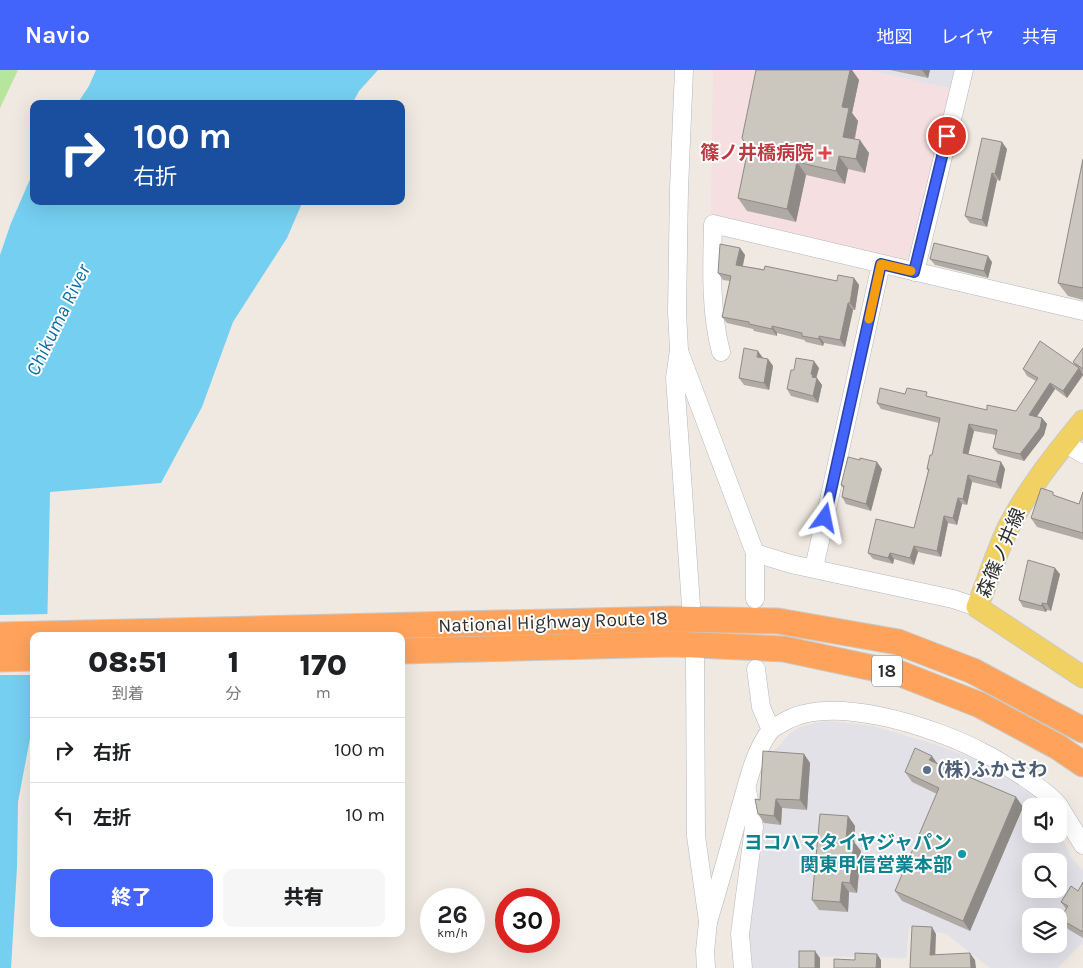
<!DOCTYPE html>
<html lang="ja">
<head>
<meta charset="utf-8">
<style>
	:root { --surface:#fff; --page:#f6f6f6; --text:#202124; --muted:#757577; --line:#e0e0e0; --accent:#4264fb }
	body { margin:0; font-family:Karla,"Noto Sans JP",sans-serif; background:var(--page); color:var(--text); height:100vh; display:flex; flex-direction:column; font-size:19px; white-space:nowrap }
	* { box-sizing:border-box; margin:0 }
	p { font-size:16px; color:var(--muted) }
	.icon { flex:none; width:28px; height:28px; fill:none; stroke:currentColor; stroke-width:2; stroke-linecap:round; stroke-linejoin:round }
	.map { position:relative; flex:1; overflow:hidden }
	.sheet { position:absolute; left:30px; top:562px; width:375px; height:305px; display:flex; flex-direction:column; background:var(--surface); border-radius:10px; box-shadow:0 5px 20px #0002 }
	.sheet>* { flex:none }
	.hud { position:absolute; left:30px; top:30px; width:375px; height:105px; border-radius:10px; box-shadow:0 5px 20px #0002; background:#1a4fa0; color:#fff; overflow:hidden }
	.controls { position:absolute; left:1022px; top:728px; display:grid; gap:10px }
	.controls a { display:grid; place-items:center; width:45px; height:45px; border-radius:10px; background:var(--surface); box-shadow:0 5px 20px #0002; font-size:25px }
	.speed { position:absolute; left:420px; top:818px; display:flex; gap:10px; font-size:25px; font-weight:700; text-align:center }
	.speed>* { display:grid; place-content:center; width:65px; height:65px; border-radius:50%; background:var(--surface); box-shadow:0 5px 20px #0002; line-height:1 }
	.speed small { font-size:12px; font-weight:400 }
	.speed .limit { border:8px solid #d22; background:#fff; color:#111 }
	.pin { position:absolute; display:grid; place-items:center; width:42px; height:42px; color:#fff; margin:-21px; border:2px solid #fff; border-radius:50%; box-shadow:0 1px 5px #0007 }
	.me { position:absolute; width:55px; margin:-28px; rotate:12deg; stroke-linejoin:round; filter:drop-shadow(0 0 4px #0008) }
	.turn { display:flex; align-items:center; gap:18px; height:105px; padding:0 20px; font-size:22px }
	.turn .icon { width:65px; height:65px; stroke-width:2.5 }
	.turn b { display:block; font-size:35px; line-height:42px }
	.eta { display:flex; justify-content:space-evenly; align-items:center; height:85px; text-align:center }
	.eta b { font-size:30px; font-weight:800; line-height:35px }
	.primary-button { display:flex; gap:10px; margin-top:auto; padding:10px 20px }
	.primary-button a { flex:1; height:58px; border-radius:10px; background:var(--accent); color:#fff; font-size:20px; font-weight:800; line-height:58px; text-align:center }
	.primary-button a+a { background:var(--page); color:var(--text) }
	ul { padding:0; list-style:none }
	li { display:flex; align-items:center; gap:15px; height:65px; padding:0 20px; border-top:1px solid var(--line) }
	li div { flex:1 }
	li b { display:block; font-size:19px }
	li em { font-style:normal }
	header { display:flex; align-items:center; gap:30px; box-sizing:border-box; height:70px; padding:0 25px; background:var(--accent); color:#fff }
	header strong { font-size:24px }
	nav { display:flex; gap:28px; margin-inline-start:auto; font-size:18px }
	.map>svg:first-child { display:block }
	.industrial { fill:#e3e1e8; fill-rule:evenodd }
	.medical { fill:#f5dfe0 }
	.green { fill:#b6e59e }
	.water { fill:#75cff0 }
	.pier { fill:#efe9e1 }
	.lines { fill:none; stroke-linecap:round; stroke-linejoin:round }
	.minor-casing { stroke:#b4b7c1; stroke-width:19 }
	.major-casing { stroke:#c9c9c9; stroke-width:23 }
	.highway-casing { stroke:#c9c9c9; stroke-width:27 }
	.minor { stroke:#fff; stroke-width:18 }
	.major { stroke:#f2d163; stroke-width:21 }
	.highway { stroke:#ffa35c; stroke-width:25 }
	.wall { fill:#afaba4 }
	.shaded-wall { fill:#8e8b86 }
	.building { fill:#cbc7bf; stroke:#8e8b86 }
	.route-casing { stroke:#2b41a3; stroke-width:12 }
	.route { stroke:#4264fb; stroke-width:9 }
	.slow { stroke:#f59e0b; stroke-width:9 }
	.health-dot { fill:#e0444e; stroke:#fff; stroke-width:2 }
	.service-dot { fill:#5c6f8a; stroke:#fff; stroke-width:2 }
	.culture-dot { fill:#0f9aa8; stroke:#fff; stroke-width:2 }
	.labels { text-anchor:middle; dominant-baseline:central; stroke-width:4; stroke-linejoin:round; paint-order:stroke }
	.shield { fill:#fff; stroke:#6d6d6d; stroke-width:1 }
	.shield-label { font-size:18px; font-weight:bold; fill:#2e2e2e }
	.health-label { font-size:19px; font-weight:bold; fill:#be3a42; stroke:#fff; text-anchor:end }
	.street-label { font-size:19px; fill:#2e2e2e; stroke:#fff }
	.service-label { font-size:19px; font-weight:bold; fill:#4e5e75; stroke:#fff; text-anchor:start }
	.culture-label { font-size:19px; font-weight:bold; fill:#0d838f; stroke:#fff; text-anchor:end }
	.water-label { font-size:20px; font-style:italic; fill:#0d6fa3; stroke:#fff }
</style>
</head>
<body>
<header>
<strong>Navio</strong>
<nav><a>地図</a><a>レイヤ</a><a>共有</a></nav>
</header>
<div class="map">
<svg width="1083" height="898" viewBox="0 0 1083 898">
	<rect width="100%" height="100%" fill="#efe9e1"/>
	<g class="industrial">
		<path d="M867,0H957L953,19Z"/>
		<path d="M829,651L873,656L934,674L964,685L992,698L1014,712L1031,725L1042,736H1031V764H1059V761L1070,786L1083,801V875L1081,874L1058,898H990L946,864L909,857L906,888L802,886L801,898H750L746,866L756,738L767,685L778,677L789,664L798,658L815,653ZM1031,791H1059V819H1031ZM1031,846H1059V874H1031Z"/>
	</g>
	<path class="medical" d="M713,0H867L953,19L914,181L902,193L711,147Z"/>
	<path class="green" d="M0,0H18L0,38Z"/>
	<g class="water">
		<path d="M96,0H378L359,21L352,34H77L89,16Z"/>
		<path d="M34,100V131H303L287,168L233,252L202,337L161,413L50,422L47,566H34V658L31,663L18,732L17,797L11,898H0V185L11,153Z"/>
	</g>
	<path class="pier" d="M50,544L49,566H34V605H0V545Z"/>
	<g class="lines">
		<defs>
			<g id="minor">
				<path d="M684,0L679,119L677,242L679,280L675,308L691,535"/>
				<path d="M915,202L964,0"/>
				<path d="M679,281L755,483V529"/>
				<path d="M721,282C710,241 712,197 713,154L1083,241"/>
				<path d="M1065,373L1083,384"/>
				<path d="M755,483L791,494L953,529L977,537"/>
				<path d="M814,498L881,194"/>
				<path d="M695,589L696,766L708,852L705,881L706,898"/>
				<path d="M756,599L761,637L771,660"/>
				<path d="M1059,736L1083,775"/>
				<path d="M708,852C719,815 730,777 740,739C748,713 753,684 770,661C773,658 778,655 782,653C830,622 934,657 982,682C996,689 1010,698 1024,707C1036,716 1050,724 1059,736"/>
				<path d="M743,898L740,864L754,757L747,720"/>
			</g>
			<path id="major" d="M1083,351C1055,385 1028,419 1008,458C996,483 988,511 977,537L1083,607"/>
			<g id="highway">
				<path d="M0,565L672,549L778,551L898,572L973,601L1083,660"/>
				<path d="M401,581L672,574L784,579L901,604L980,635L1058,677L1083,694"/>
				<path d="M0,589L34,588"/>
			</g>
		</defs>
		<use href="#minor" class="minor-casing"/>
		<use href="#major" class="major-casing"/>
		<use href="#highway" class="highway-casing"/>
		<use href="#minor" class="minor"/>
		<use href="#major" class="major"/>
		<use href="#highway" class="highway"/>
	</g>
	<g class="wall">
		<path d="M756,0H852L859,10L852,43L858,51L855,69L869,83L865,103L848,99L845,114L806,105L796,152L747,141L738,128L748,79Z"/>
		<path d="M890,0H930L928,8Z"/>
		<path d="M1007,79L1000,111L997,110L987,157L970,153L965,146Z"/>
		<path d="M1083,89V230L1068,226L1058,213Z"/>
		<path d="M740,178L745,185L743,196L837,211L854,208L859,215L855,240H853L845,277L824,273L823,276L806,272L804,270L777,263V266L754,261L753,259L727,253L722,247L730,211L723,210L718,203Z"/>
		<path d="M930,189L992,192L988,208L935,195Z"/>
		<path d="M1083,278V303L1081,301L1083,305L1067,328L1055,319L1037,346L1042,348L1047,354L1044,365L1024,391L998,384L993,378L996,365L974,361L968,384L1001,392L1005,399L1001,419L972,412L967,435L962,434L957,455L948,453L941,487L918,482L914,495L894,489L893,494L873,489L868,483L914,458L928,401L927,399L932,385L939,353L881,339L877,333L930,327L987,340L1016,341L1036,311L1027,306L1023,299L1075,296L1073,292Z"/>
		<path d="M762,288L768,289L773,296L769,320L744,315L739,308L763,288Z"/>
		<path d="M819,298L816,308L822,315L818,333L791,326L787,319L794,300Z"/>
		<path d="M860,390L882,399L871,441L846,434L842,427L844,419L841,415Z"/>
		<path d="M1083,422V470L1037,457L1031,448L1056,426L1079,434Z"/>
		<path d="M1060,504L1051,541L1047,540L1046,542L1023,537L1019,530Z"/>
		<path d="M804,684L810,693L807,740L782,738L781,755L764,753L758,744L760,730Z"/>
		<path d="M937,694L1016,727L1023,737L970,861L902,831L895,821L937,724L912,712L905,702Z"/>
		<path d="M848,746L855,756L854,772L861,781L857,823L849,822L848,842L819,840L812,830Z"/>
		<path d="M1083,812V868L1068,859L1060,849L1066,839L1061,832L1078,821Z"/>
	</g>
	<g class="shaded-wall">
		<path d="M850,0H852L859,10L852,43L858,51L852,80L843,67L842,37Z"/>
		<path d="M922,0H930L928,8Z"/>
		<path d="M860,70L869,83L865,103L856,89Z"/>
		<path d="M1002,72L1007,79L1000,111L995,104Z"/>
		<path d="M839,86L848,99L845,114L836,101Z"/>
		<path d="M797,92L806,105L796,152L787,139Z"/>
		<path d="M992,103L997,110L987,157L982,150Z"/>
		<path d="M740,178L745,185L741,202L736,195Z"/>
		<path d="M988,186L992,192L988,208L984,201Z"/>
		<path d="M854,208L859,215L855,240L850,233Z"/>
		<path d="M848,233L853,240L845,277L840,270Z"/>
		<path d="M772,256L777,263V266L772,259Z"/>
		<path d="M819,266L824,273L823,276L819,269Z"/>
		<path d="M758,281L763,288L762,294L757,287Z"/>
		<path d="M768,289L773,296L769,320L764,313Z"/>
		<path d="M814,291L819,298L816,309L817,308L822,315L818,333L813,326L811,304Z"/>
		<path d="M1079,298L1083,304V305L1067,328L1063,321Z"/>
		<path d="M1050,313L1055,319L1034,351L1029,345Z"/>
		<path d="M1042,348L1047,354L1044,365L1024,391L1020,384Z"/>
		<path d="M969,354L974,361L967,390L963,383Z"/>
		<path d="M877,392L882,399L871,441L866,434Z"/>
		<path d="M1001,392L1005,399L1001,419L996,412Z"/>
		<path d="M968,405L972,412L967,435L963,429Z"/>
		<path d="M958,428L962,434L957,455L953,448Z"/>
		<path d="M944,446L948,453L941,487L937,481Z"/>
		<path d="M914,476L918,482L914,495L910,488Z"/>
		<path d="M890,483L894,489L893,494L888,488Z"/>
		<path d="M1055,498L1060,504L1051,541L1047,534Z"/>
		<path d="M1042,533L1047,540L1046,542L1042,536Z"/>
		<path d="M804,684L810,693L807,740L800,730Z"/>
		<path d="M932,686L939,696L929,690Z"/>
		<path d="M1016,727L1023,737L970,861L963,851Z"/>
		<path d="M776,729L782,738L781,755L774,746Z"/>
		<path d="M848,746L855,756L854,772L861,781L857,823L850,813L846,770Z"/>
		<path d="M842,812L849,822L848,842L840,832Z"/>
		<path d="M932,857L936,864L935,892L930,885Z"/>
		<path d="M815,881L820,888V898H815Z"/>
		<path d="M970,883L975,890L976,898H971Z"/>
		<path d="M877,884L881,890V898H876Z"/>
	</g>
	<g class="building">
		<path d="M756,0H850L842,37L849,38L843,67L860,70L856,89L839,86L836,101L797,92L787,139L738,128L748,79L742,68Z"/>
		<path d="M982,68L1002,72L995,104L992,103L982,150L965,146Z"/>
		<path d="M1083,89V218L1058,213Z"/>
		<path d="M934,173L988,186L984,201L930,189Z"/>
		<path d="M720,174L740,178L736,195L764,200L765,196L837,211L838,205L854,208L850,233H848L840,270L819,266V269L802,266V263L772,256V259L749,254V252L722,247L731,206L718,203Z"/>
		<path d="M1040,271L1079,298L1063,321L1050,313L1029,345L1042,348L1040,358L1020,384L993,378L997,360L969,354L963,383L1001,392L996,412L968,405L963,429L958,428L953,448L944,446L937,481L914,476L910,488L890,483L888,488L868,483L876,449L914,458L929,399H927L930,385H932L940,348L877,333L880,318L905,324L907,318L927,322L926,326L987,340V335L1016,341L1038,308L1023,299Z"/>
		<path d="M744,278L758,281L757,287L768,289L764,313L739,308Z"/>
		<path d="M1083,278V299L1073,292Z"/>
		<path d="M796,288L814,291L811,304L813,305L812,307L817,308L813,326L787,319L791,300H794Z"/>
		<path d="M848,387L860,390V388L877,392L866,434L842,427L844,416L841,415Z"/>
		<path d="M1041,418L1053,422V425L1079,434L1083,422V463L1031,448Z"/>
		<path d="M1028,490L1055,498L1047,534L1042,533V536L1019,530Z"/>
		<path d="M915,678L932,686L929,690L1016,727L963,851L895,821L939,718L905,702Z"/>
		<path d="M763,681L804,684L800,730L776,729L774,746L758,744L755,729L760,730Z"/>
		<path d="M820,744L848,746L846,770L854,771L850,813L842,812L840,832L812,830Z"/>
		<path d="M1083,812V862L1060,849L1068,836L1061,832L1071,816L1078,821Z"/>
		<path d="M912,856L932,857L930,885L970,883L971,898H910Z"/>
		<rect x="799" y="881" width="16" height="17"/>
		<path d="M855,883L877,884L876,898H834V889L855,890Z"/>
	</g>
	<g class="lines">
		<defs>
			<path id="route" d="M825,448L881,194L914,202L947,66"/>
		</defs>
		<use href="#route" class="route-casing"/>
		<use href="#route" class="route"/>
		<path class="slow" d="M869,249L881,194L911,201"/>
	</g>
	<path class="health-dot" d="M822.5 75.5h5v5h5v5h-5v5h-5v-5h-5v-5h5z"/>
	<circle class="service-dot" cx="927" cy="700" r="5"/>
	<circle class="culture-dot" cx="962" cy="784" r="5"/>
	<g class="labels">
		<rect class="shield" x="872" y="585.5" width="30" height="31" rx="4"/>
		<g class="shield-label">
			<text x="887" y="601">18</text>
		</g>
		<g class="health-label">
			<text x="814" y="83">篠ノ井橋病院</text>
		</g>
		<g class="street-label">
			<text transform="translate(1001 483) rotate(-67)">森篠ノ井線</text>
			<text transform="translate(553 552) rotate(-2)">National Highway Route 18</text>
		</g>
		<g class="service-label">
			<text x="937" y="700">(株)ふかさわ</text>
		</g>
		<g class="culture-label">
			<text x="952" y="773">ヨコハマタイヤジャパン<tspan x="952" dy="22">関東甲信営業本部</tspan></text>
		</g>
		<g class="water-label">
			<text transform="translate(58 250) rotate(-64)">Chikuma River</text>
		</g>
	</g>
</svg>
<div class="controls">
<a><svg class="icon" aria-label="sound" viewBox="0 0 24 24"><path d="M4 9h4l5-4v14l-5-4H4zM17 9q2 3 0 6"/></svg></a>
<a><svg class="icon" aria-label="search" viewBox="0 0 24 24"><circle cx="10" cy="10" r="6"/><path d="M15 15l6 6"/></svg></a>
<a><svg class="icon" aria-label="layers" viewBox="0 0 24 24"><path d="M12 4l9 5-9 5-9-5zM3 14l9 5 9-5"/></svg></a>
</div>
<div class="speed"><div>26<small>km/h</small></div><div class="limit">30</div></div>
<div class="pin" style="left:947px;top:66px;background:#d93025"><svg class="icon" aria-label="arrive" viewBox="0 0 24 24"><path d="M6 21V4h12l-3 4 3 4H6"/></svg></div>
<svg class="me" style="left:825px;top:448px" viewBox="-20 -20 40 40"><path d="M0-17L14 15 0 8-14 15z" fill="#4264fb" stroke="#fff" stroke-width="4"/></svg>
<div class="hud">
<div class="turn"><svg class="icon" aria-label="right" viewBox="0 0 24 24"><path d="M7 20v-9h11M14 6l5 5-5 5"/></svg><div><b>100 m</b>右折</div></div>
</div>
<section class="sheet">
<div class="eta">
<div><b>08:51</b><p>到着</p></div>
<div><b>1</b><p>分</p></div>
<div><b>170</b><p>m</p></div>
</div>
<ul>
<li><svg class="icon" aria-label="right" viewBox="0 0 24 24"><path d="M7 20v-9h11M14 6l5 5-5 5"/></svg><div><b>右折</b></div><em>100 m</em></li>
<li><svg class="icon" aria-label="left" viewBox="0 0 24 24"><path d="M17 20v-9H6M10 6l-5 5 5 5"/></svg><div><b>左折</b></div><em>10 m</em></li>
</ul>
<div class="primary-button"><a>終了</a><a>共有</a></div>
</section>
</div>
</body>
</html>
